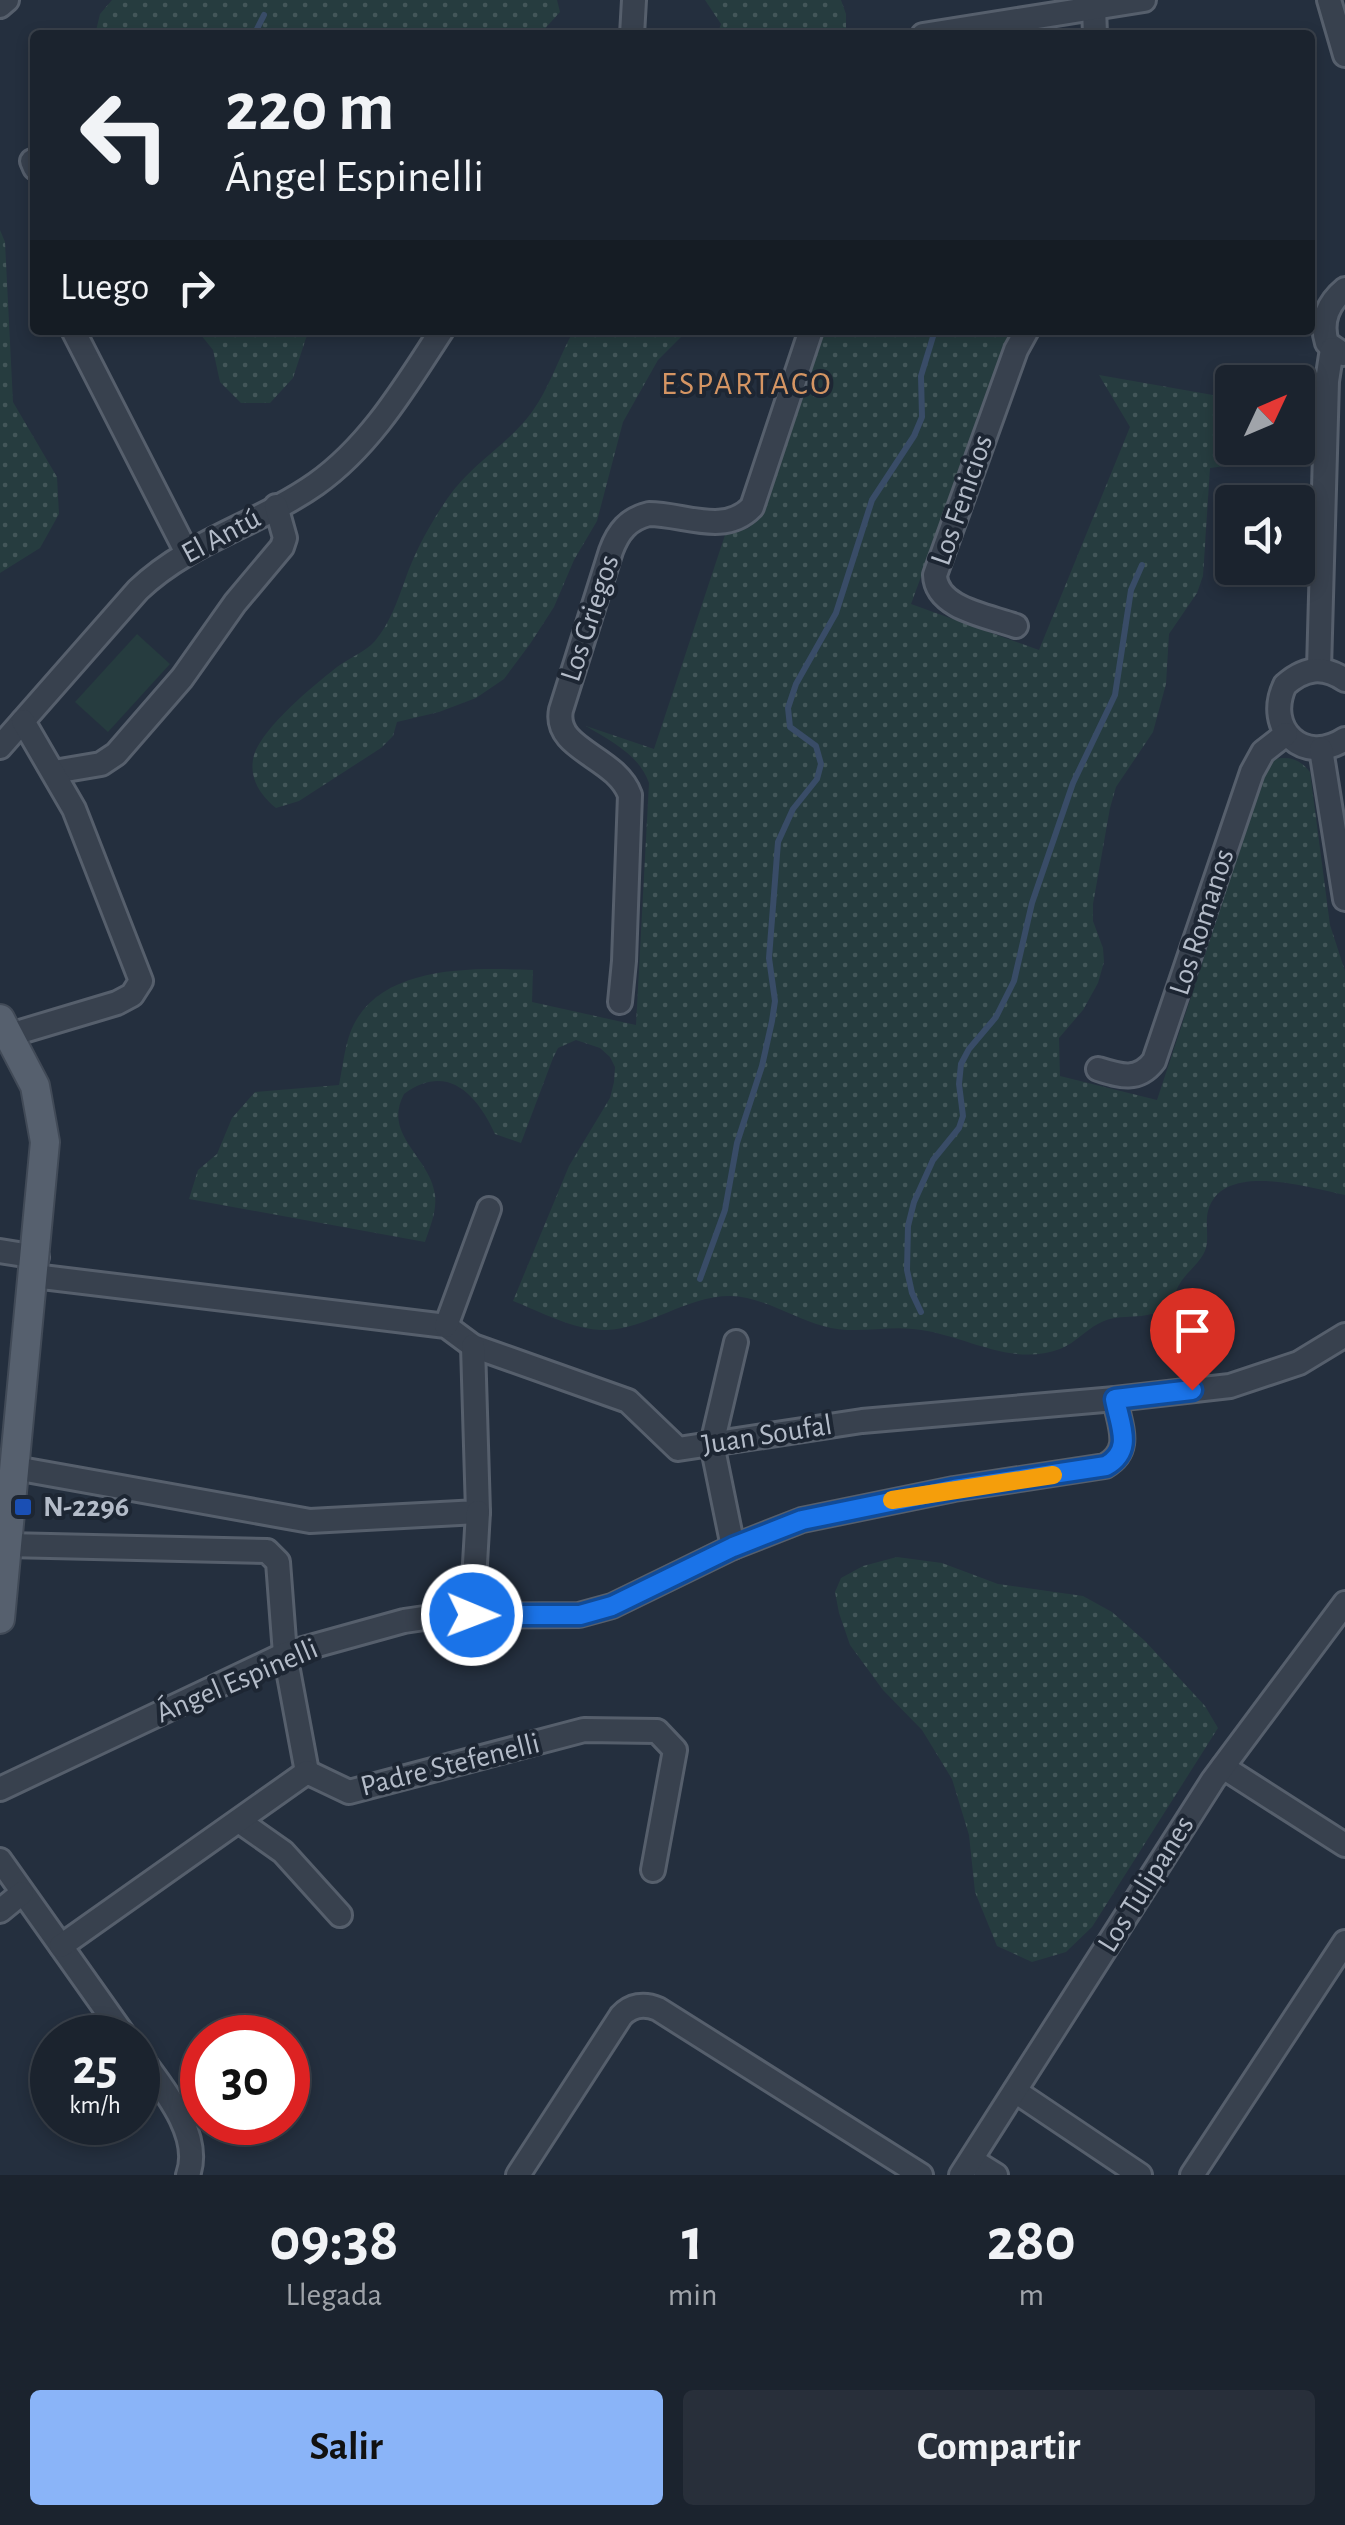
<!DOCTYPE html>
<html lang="es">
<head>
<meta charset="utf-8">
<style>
	:root { --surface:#1b232e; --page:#282f3a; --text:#f1f3f6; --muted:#a0a4aa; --line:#39404a; --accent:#8ab4f8 }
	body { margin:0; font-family:"Alegreya Sans",sans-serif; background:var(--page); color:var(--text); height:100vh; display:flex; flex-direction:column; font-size:38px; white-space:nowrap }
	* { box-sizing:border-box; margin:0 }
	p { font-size:32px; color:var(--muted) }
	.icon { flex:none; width:55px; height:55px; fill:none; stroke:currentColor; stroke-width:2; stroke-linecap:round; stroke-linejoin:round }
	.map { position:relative; height:2175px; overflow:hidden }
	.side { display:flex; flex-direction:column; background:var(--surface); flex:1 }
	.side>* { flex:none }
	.top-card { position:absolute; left:30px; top:30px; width:1285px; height:305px; border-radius:10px; box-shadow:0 5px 15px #0003,0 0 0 2px var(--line); background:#1b232e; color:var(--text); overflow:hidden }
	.needle { width:65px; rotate:46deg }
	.controls { position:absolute; left:1215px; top:365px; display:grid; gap:20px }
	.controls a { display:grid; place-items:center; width:100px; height:100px; border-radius:10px; background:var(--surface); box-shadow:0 5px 15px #0003,0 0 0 2px var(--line); font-size:50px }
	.speed { position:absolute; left:30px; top:2015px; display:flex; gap:20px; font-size:50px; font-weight:700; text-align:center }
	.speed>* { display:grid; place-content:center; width:130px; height:130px; border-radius:50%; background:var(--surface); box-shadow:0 5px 15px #0003,0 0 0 2px var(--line); line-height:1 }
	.speed small { font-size:25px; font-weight:400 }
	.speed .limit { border:15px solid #d22; background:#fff; color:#111 }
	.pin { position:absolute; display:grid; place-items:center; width:85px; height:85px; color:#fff; margin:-102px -42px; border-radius:50% 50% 50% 0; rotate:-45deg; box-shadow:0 0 10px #0007 }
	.pin .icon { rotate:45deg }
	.me { position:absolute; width:110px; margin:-55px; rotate:91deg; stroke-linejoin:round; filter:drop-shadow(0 0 8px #0008) }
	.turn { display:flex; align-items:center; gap:35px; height:210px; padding:0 30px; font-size:45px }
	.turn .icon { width:130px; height:130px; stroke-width:2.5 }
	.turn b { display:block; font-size:70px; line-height:85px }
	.then { display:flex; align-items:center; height:95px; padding:0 30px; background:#0003; gap:20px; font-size:38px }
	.eta { display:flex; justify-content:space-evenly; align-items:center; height:170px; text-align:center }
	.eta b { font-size:60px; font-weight:700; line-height:70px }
	.cta { display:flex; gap:20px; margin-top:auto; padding:20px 30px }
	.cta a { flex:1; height:115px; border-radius:10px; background:var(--accent); color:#111; font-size:40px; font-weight:700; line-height:115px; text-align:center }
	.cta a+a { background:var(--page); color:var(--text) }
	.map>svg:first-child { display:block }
	.green { fill:url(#green-dots) }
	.pitch { fill:#263c3f }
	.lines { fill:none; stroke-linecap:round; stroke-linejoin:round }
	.stream { stroke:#394c67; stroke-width:6 }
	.minor-casing { stroke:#565f6c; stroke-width:28 }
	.major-casing { stroke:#414a57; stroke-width:32 }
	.minor { stroke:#38414e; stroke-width:22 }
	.major { stroke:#56606e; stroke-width:28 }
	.route-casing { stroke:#114b97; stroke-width:25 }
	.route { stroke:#1a73e8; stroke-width:18 }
	.slow { stroke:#f59e0b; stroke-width:18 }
	.transit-dot { fill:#1a4fb4; stroke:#1d2633; stroke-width:4 }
	.labels { text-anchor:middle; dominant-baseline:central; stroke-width:8; stroke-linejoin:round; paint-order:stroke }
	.street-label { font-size:30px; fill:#b4bcc9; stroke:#1d2633 }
	.poi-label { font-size:30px; font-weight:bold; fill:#b4bcc9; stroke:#1d2633; text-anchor:start }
	.neighbourhood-label { font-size:32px; letter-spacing:2.5px; fill:#d59563; stroke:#1d2633 }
</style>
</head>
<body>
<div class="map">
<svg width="1345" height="2175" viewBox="0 0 1345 2175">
	<defs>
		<pattern id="green-dots" width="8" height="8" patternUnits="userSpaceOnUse" patternTransform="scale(2.5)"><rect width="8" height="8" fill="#263c3f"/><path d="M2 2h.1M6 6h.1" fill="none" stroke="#435659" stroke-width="1.8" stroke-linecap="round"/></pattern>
	</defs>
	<rect width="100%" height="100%" fill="#242f3e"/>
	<g class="green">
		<path d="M112,0H557L560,12L539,35H95L100,14Z"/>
		<path d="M705,0H841L846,14V35H717L721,24Z"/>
		<path d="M0,230L5,242L13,402L57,477L59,514L40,548L0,573Z"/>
		<path d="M197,330H312L306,338L293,378L270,403H241L220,382L213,350Z"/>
		<path d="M574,330H688L658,360L623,422L597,521L574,560L554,607L530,644L504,679L476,698L439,712L397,722L393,736L381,748L299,801L276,808C260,795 248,777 254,755C263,727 314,685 337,667C349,658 365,652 375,641C390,623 397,602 405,580C415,551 430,524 447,499C468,468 499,450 523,423C547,397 557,360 574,330Z"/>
		<path d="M823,330H1012L911,604L1039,650L1130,427L1099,375L1230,398L1225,466L1210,468L1203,576L1197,593L1169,634L1166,684L1153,732L1116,787L1110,808L1093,904V921L1103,948L1104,962L1098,983L1083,1010L1059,1038L1060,1076L1157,1100L1265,773L1275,759C1290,756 1301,760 1310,772L1330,925L1345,971V1195C1309,1188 1222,1160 1208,1211C1205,1223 1209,1237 1206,1248C1202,1262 1186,1272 1179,1285C1175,1292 1174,1299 1168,1304C1150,1323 1126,1312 1104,1321C1088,1327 1076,1343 1060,1349C1010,1368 962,1333 913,1329C882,1326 853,1335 823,1326C793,1318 761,1296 730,1296C686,1296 647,1329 606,1330C576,1331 541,1312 513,1301L569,1166L610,1098L614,1082L615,1067L610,1057L600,1048L576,1040L558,1048L553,1058L521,1143L495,1134C477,1095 448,1062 404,1094C382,1136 430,1156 435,1195C437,1211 430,1227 425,1242L189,1199L198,1170L217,1154L232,1118L255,1092L339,1085C343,1066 345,1041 354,1024C385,964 477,968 533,970L532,1002L636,1025L649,783C639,754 610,741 586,726L654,749L725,535L749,528L764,510Z"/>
		<path d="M897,1557L942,1563L998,1584L1083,1596L1112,1612L1145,1641L1205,1706L1218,1728L1092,1927L1066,1952L1032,1962L997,1946L975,1892L969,1835L952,1779L922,1730L883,1690L850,1645L839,1613L835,1592L841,1578L863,1566Z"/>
	</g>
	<path class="pitch" d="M137,634L170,664L108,732L75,702Z"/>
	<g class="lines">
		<g class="stream">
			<path d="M254,35L264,15"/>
			<path d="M700,1279L725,1210L737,1143L762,1066L772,1021L775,1001L769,958L778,842L793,809L817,779L821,764L816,746L790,727L788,708L796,684L836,613L872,500L914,436L922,417L921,376L935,330"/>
			<path d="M921,1312L912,1293L907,1270L908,1226L914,1202L933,1160L959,1128L963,1116L959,1084L961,1064L969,1049L996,1017L1014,981L1032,903L1073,783L1115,695L1131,590L1142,565"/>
		</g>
		<defs>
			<g id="minor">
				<path d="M1329,0L1345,55"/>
				<path d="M0,6L7,0"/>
				<path d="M1094,7L1095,35"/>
				<path d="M632,35L634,0"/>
				<path d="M923,35L1144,0"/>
				<path d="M32,161L35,168"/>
				<path d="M73,330L187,553"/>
				<path d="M1343,354L1327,343C1320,321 1328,303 1345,289"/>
				<path d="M1016,626C989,616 936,609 935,575L1016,350L1027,330"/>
				<path d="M1319,669L1327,381L1332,349"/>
				<path d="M1345,680C1323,665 1304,668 1285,685C1264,729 1304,766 1345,739"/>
				<path d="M0,747L138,590C189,541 259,524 316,484C371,445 406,385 442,330"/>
				<path d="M1321,749L1345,899"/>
				<path d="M54,772L101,764L116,754L182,678L235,603L282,547L285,538L276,506"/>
				<path d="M620,1002L624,961L630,795C616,756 553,750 561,710L611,551C618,532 628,519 649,514C684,514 724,536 752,507L811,330"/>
				<path d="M10,1035L117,1003L132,995L141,981L74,809L23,721"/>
				<path d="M1098,1069C1120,1076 1138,1082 1154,1061L1252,772L1263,752L1286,734"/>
				<path d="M0,1251L37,1257"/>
				<path d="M34,1276L446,1326L473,1346L628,1401L678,1449L862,1421L1115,1399L1230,1386L1299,1363L1345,1335"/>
				<path d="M446,1326L489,1209"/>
				<path d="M15,1468L310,1521L478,1512L473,1346"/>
				<path d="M7,1545L267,1551L278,1562L285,1654L307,1772"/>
				<path d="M733,1547L712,1444L736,1342"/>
				<path d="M472,1615L478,1512"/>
				<path d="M1223,1767L1345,1845"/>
				<path d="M0,1789L285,1654L404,1621L438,1616L579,1615L612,1606L733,1547L802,1520L954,1489L1105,1466C1133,1450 1120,1427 1115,1399"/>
				<path d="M239,1821L283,1852L340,1915"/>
				<path d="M0,1860L126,2038"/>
				<path d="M0,1911L22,1893"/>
				<path d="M61,1946L307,1772L349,1792L584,1730L657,1731L675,1750L653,1870"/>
				<path d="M138,2054C161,2086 203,2134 188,2175"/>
				<path d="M1015,2091L1140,2175"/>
				<path d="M972,2160L996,2175"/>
				<path d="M518,2175L621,2016C631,2005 644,2003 658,2009L921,2175"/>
				<path d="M961,2175L1213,1780L1345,1603"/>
				<path d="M1192,2175L1345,1942"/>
			</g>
			<path id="major" d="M0,1019L35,1086L45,1142L0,1619"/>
		</defs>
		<use href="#minor" class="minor-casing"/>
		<use href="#major" class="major-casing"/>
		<use href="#minor" class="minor"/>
		<use href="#major" class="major"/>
	</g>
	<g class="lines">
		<defs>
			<path id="route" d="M472,1615H580L612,1606L733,1547L802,1520L954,1489L1106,1466C1134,1450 1120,1426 1115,1399L1192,1390"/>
		</defs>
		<use href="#route" class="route-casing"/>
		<use href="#route" class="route"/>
		<path class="slow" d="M892,1500L1053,1475"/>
	</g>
	<rect class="transit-dot" x="13" y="1497" width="20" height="20" rx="5"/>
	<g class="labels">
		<g class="street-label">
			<text transform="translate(962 500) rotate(-71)">Los Fenicios</text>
			<text transform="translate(221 536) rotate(-28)">El Antú</text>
			<text transform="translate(590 618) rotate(-72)">Los Griegos</text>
			<text transform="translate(1202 922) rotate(-72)">Los Romanos</text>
			<text transform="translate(767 1435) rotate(-9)">Juan Soufal</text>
			<text transform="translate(237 1681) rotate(-23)">Ángel Espinelli</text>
			<text transform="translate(450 1765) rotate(-14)">Padre Stefenelli</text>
			<text transform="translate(1146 1884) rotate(-58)">Los Tulipanes</text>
		</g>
		<g class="poi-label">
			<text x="43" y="1507">N-2296</text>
		</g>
		<g class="neighbourhood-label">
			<text x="747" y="384">ESPARTACO</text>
		</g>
	</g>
</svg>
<div class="controls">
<a><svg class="needle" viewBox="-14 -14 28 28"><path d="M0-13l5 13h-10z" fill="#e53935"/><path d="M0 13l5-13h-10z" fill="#a0a4aa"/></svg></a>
<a><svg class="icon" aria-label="sound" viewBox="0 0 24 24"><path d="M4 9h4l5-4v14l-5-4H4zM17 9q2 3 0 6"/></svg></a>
</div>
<div class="speed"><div>25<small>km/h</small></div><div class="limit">30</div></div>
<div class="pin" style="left:1192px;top:1390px;background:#d93025"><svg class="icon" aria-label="arrive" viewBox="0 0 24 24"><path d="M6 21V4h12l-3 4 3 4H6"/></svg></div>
<svg class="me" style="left:472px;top:1615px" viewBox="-20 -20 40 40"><circle r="17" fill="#1a73e8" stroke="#fff" stroke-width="3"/><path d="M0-11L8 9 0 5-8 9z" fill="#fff"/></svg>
<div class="top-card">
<div class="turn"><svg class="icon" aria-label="left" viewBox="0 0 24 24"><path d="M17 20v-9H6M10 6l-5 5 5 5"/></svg><div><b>220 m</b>Ángel Espinelli</div></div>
<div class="then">Luego<svg class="icon" aria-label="right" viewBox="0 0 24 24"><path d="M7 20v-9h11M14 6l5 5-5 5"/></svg></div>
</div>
</div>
<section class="side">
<div class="eta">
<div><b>09:38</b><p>Llegada</p></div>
<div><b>1</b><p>min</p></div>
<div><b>280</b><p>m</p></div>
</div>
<div class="cta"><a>Salir</a><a>Compartir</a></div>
</section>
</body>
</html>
